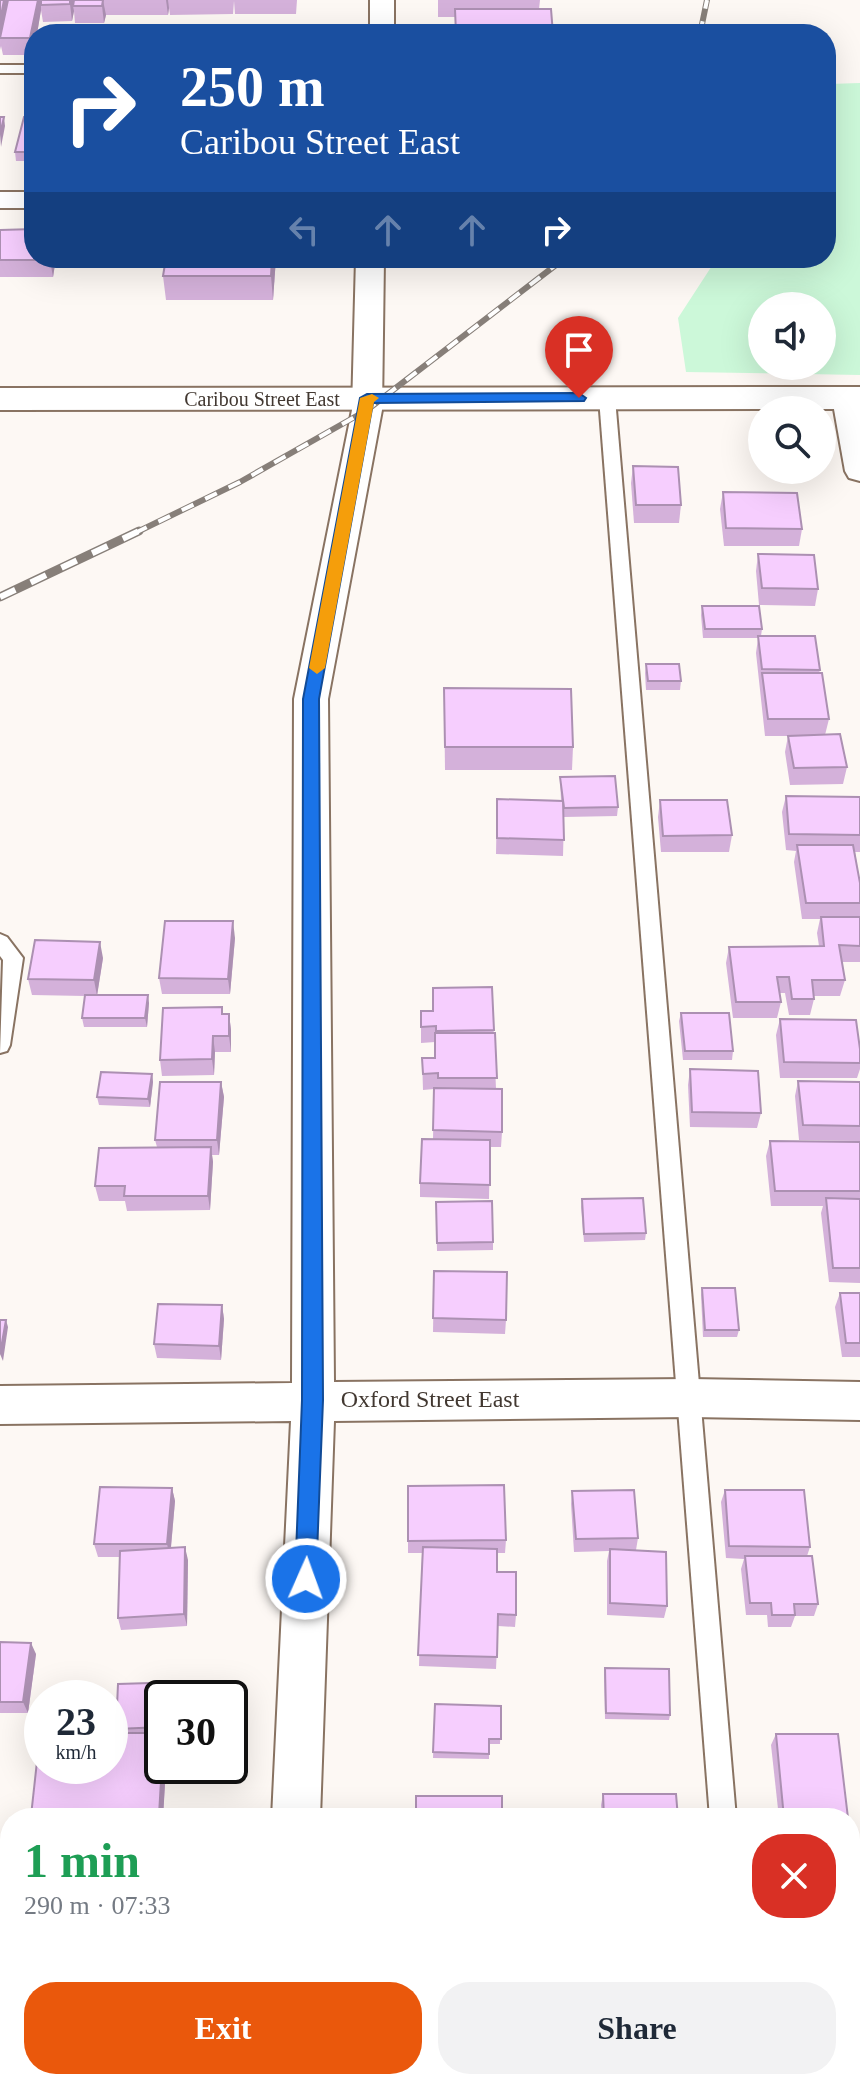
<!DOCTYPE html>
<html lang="en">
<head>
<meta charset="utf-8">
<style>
	:root { --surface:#fff; --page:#f2f2f3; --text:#1f2937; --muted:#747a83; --accent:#ea580c }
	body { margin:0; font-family:"Times New Roman",serif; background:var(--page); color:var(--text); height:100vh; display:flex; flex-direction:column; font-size:30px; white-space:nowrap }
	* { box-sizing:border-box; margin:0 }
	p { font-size:26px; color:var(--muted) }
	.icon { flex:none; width:44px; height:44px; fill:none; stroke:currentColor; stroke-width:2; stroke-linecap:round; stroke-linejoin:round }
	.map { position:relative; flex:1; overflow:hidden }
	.sheet { position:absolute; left:0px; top:1808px; width:860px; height:282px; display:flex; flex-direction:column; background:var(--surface); border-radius:32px 32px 0 0; box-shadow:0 8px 32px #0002 }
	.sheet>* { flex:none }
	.hud { position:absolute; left:24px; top:24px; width:812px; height:244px; border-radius:32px; box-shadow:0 8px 32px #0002; background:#1a4fa0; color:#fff; overflow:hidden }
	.fabs { position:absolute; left:748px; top:292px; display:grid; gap:16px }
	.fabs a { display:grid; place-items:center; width:88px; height:88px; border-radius:50%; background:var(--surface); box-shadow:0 8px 32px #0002; font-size:40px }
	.speed { position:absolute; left:24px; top:1680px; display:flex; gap:16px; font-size:40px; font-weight:700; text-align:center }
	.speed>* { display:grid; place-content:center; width:104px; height:104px; border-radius:50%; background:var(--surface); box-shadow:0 8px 32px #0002; line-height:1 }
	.speed small { font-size:20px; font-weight:400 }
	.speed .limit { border:4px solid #111; border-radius:12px; background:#fff; color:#111 }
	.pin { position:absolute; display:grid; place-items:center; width:68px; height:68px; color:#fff; margin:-82px -34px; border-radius:50% 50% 50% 0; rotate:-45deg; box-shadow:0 0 8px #0007 }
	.pin .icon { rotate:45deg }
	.me { position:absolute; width:88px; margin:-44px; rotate:2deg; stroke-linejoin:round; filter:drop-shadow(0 0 6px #0008) }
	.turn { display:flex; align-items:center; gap:28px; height:168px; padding:0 24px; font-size:36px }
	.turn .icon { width:104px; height:104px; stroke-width:2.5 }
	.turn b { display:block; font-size:56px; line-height:68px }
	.lanes { display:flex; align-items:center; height:76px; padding:0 24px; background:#0003; justify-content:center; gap:40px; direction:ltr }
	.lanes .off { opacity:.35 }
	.round { display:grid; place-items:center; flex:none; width:84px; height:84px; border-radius:32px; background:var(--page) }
	.overview { display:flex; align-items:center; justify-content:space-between; height:136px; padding:0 24px }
	h1 { font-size:48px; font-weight:700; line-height:60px; color:#1e9e55 }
	.primary-button { display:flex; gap:16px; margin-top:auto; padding:16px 24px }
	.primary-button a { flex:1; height:92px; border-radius:32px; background:var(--accent); color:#fff; font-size:32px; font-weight:700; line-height:92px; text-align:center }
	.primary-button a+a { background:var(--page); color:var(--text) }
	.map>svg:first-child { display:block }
	.green { fill:#ccf8d9; fill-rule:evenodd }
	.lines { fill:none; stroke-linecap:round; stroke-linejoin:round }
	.lane-casing { stroke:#897362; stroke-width:4 }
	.street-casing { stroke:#897362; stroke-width:4 }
	.secondary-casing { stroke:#897362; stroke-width:4 }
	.lane { fill:#fff; fill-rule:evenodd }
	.street { fill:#fff; fill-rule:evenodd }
	.secondary { fill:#fff; fill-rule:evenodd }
	.rail-far1-casing { stroke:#877f79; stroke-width:6 }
	.rail-casing { stroke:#877f79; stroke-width:9 }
	.rail-far1 { stroke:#fff; stroke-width:4; stroke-dasharray:13; stroke-linecap:butt }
	.rail { stroke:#fff; stroke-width:6; stroke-dasharray:17; stroke-linecap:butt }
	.wall { fill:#d4b1da }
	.shaded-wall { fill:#ac90b2 }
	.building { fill:#f6cefe; stroke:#ac90b2; stroke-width:2 }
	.route { fill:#1a73e8; stroke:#114b97; stroke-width:2 }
	.slow { fill:#f59e0b }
	.labels { text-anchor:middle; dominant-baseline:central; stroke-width:6; stroke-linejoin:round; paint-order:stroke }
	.far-street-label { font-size:20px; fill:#423831; stroke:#fff }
	.street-label { font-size:24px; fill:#423831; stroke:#fff }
</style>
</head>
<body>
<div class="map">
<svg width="860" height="2089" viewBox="0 0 860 2089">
	<rect width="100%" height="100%" fill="#fdf8f4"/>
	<path class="green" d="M860,83V375L686,372L678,318L717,258H826V88L829,84ZM762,306H822V366H762Z"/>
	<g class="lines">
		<defs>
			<g id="lane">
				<rect x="0" y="65" width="34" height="8"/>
				<path d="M607,393L615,398L736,1818H710L599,398Z"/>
				<path d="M0,934L7,937L23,958L10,1045L7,1051L0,1053L3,960L0,956Z"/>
				<rect x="729" y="2080" width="28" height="9"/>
			</g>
			<g id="street">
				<rect x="370" y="0" width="24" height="34"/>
				<rect x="0" y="192" width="34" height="16"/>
				<path d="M356,258H384L382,410L328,699L334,1382L691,1379L860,1382V1420L691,1417L334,1421L320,1818H272L291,1421L0,1424V1386L292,1383L294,699L352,410Z"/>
				<path d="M847,389L860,395V481L849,478L845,471L832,398L837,391Z"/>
				<rect x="260" y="2080" width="52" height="9"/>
			</g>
			<path id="secondary" d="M860,387V409L0,410V388Z"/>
		</defs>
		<use href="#lane" class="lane-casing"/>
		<use href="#street" class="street-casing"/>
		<use href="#secondary" class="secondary-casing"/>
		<use href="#lane" class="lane"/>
		<use href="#street" class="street"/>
		<use href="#secondary" class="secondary"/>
		<defs>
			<g id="rail-far1">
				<path d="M700,34L707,0"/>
				<path d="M135,533L240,482L367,410L565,258"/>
			</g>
			<path id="rail" d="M0,597L139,531"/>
		</defs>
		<use href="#rail-far1" class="rail-far1-casing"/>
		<use href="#rail" class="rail-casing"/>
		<use href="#rail-far1" class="rail-far1"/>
		<use href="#rail" class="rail"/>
	</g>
	<g class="wall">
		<path d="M0,0H297L296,14H235L234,1L233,14L170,15L169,8L168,15H106L104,23H75L74,11L72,21L43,22L41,10L37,34H34L33,55H3L1,46L0,50Z"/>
		<path d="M438,0H540L539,9L553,34H455V17H438Z"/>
		<path d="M34,117V161H16L15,152Z"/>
		<path d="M0,230L56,258L53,277H0Z"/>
		<path d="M166,258H276L273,300H166L163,276Z"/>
		<path d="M633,466L681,505L679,523H634L631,483Z"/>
		<path d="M723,492L802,529L799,546H724L720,509Z"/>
		<path d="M758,554L818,589L815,606L759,605L756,571Z"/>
		<path d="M702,606L762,629L761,636L820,670L819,673L829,719L825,735L847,767L843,784L790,785L785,752L788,736H765L756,653L758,638H703L701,615Z"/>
		<path d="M646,664L681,681L680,690H646L645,673Z"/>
		<path d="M444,688L573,747L572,770H445Z"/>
		<path d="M560,777L618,807L617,816L564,817L563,856L496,854L497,799L561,800Z"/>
		<path d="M786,796L860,797V852H855L860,883V962H842L845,980L840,996H814V999L810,1015H789L785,993H779L781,1002L777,1018H733L726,963L729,947L819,946L817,933L820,919H802L794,862L796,851L786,850L782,812Z"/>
		<path d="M660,800L732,835L729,852H661L658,817Z"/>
		<path d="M235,938L230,994H162L159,978Z"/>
		<path d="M103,958L97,995L149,1003L147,1027H84L82,1018L85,996L32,995L28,979Z"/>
		<path d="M492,987L496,1089L502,1132L501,1147H490L489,1199L420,1197V1183L433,1139L434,1089L423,1090L422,1058H435V1042L421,1043V1011H433Z"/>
		<path d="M222,1007L223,1014H229L231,1030V1052H215L214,1075L162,1076L160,1060Z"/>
		<path d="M681,1013L733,1051L732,1060H683L679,1021Z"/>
		<path d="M780,1019L860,1049V1069L857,1078H780L776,1035Z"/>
		<path d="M690,1069L761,1113L757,1128L690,1127L688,1085Z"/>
		<path d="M152,1074L153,1082L150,1107L99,1105L97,1097Z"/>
		<path d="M798,1081L860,1082V1141L799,1140L795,1096Z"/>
		<path d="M221,1082L224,1097L219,1155H212L213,1162L210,1210L127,1211L125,1201H99L95,1186L157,1147L155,1140Z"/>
		<path d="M770,1141L860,1142V1283L829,1282L821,1213L823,1206H771L766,1156Z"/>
		<path d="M582,1199L646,1233L645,1240L584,1242L581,1207Z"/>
		<path d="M436,1202L493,1242V1250L437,1251Z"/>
		<path d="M434,1271L506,1320L505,1334L433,1332Z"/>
		<path d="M702,1288L739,1330L737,1337H703L701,1295Z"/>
		<path d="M840,1293H860V1357H842L835,1307Z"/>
		<path d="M222,1305L224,1319L221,1360L157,1358L154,1344Z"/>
		<path d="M408,1486L506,1540L505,1553H497V1572L516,1615L515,1627L498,1626L496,1669L419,1666L422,1553H408Z"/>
		<path d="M172,1488L175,1501L171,1548L188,1560L187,1626L121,1630L118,1618L120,1557H98L94,1544Z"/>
		<path d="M725,1490L810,1547L807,1556L818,1604L814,1616H795L791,1627H768L767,1615H746L741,1569L744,1559L726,1558L721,1502Z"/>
		<path d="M572,1491L638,1538L636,1550L667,1606L664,1618L607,1615V1561L609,1551L574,1552L571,1504Z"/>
		<path d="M0,1642L36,1654L28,1713H0Z"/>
		<path d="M605,1668L670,1715L669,1720L605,1719L604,1674Z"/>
		<path d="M183,1682L184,1687V1698H162V1766H166L163,1818H33L31,1816L40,1734L42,1733V1766H110V1733H117L116,1729L118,1684Z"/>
		<path d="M435,1704L501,1706L500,1744H489V1759L433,1758Z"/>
		<path d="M776,1734L848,1818H779L771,1745Z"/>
		<path d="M603,1794L678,1818H602L601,1805Z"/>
		<rect x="850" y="1855" width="10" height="53"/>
		<path d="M850,1973L860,2001V2019L859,2021H850Z"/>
		<rect x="0" y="1988" width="10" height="75"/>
		<rect x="654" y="2080" width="55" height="9"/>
		<path d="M826,2080H850L860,2089H827Z"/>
	</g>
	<g class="shaded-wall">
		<path d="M4,0H11L0,38V21Z"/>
		<path d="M38,0H43L41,5V10L37,34H34L33,55L30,38Z"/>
		<path d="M70,0H75L73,6L74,11L72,21L70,4Z"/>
		<path d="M103,0L106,15L104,23L102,6Z"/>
		<path d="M166,0H168L169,8L168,15Z"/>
		<path d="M4,117L5,126L1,147L0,134Z"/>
		<path d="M50,258H56L53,277L50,260Z"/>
		<path d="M272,258H276L273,300L271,276Z"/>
		<path d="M233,921L235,938L230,994L228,979Z"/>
		<path d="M100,942L103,958L97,996L94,980Z"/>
		<path d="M148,995L149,1003L147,1027L145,1018Z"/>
		<path d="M229,1014L231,1030V1052L229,1036Z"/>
		<path d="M213,1036L215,1052L214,1075L212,1059Z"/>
		<path d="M152,1074L153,1082L150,1107L148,1099Z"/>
		<path d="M221,1082L224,1097L219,1155L217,1140Z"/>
		<path d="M211,1147L213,1162L210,1210L208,1196Z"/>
		<path d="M222,1305L224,1319L221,1360L219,1346Z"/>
		<path d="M6,1320L8,1327L3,1361L0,1354Z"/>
		<path d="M172,1488L175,1501L170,1557L167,1544Z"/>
		<path d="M185,1547L188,1560L187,1626L184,1614Z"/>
		<path d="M31,1643L36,1654L28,1713L23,1702Z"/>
		<path d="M162,1766H166L163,1818H160L159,1815Z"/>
	</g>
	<g class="building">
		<path d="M0,0H4L0,21Z"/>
		<path d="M8,0H38L30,38H0Z"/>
		<path d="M41,0H70V4L41,5Z"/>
		<path d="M74,0H103L102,6H73Z"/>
		<path d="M455,9H551L553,34H456Z"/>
		<path d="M0,117H4L0,134Z"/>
		<path d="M24,117H34V152H15Z"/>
		<path d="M34,229V258H50V260H0V230Z"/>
		<path d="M166,258H272L271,276H163Z"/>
		<path d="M633,466L678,467L681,505H636Z"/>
		<path d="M723,492L797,493L802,529L726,528Z"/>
		<path d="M758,554L814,555L818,589L762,588Z"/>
		<path d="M702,606H759L762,629H705Z"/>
		<path d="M758,636H815L820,670L762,669Z"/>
		<path d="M646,664H679L681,681H648Z"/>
		<path d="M762,673H822L829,719H768Z"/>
		<path d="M444,688L571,689L573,747H445Z"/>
		<path d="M840,734L847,767L794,768L788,736Z"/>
		<path d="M615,776L618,807L564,808L560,777Z"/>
		<path d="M786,796L860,797V835L789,834Z"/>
		<path d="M497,799L563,801L564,840L497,838Z"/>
		<path d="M660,800H727L732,835L663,836Z"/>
		<path d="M797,845H853L860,883V903H806Z"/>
		<path d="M821,917H860V946L839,945L845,980H812L814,999H792L789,977H777L781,1002H736L729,947L824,946Z"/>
		<path d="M165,921H233L228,979L159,978Z"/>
		<path d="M35,940L100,942L94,980L28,979Z"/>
		<path d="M492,987L494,1030L436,1031V1026L421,1027V1011H433V988Z"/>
		<path d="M85,995H148L145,1018H82Z"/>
		<path d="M222,1007V1014H229V1036H213L212,1059L160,1060L163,1008Z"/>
		<path d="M681,1013H729L733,1051H685Z"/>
		<path d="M780,1019L856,1020L860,1049V1063L784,1062Z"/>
		<path d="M435,1033H495L497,1078H438V1073L423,1074L422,1058H435Z"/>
		<path d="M690,1069L758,1071L761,1113L692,1112Z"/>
		<path d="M101,1072L152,1074L148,1099L97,1097Z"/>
		<path d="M798,1081L860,1082V1126L803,1125Z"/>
		<path d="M160,1082H221L217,1140H155Z"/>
		<path d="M434,1088L502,1089V1132L433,1130Z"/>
		<path d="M422,1139L490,1140V1185L420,1183Z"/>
		<path d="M770,1141L860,1142V1191H775Z"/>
		<path d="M211,1147L208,1196H124L125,1186H95L99,1148Z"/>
		<path d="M643,1198L646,1233L584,1234L582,1199Z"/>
		<path d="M826,1198L860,1199V1268H833Z"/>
		<path d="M492,1201L493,1242L437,1243L436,1202Z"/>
		<path d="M434,1271L507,1272L506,1320L433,1318Z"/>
		<path d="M702,1288H735L739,1330H705Z"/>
		<path d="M840,1293H860V1343H846Z"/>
		<path d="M158,1304L222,1305L219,1346L154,1344Z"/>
		<path d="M0,1320H6L0,1354Z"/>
		<path d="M504,1485L506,1540L408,1541V1486Z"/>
		<path d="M100,1487L172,1488L167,1544H94Z"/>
		<path d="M634,1490L638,1538L576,1539L572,1491Z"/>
		<path d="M725,1490H804L810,1547L729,1546Z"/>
		<path d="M185,1547L184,1614L118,1618L120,1551Z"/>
		<path d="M423,1547L497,1549V1572H516V1615L498,1614L497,1657L418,1655Z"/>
		<path d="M610,1549L666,1552L667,1606L610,1603Z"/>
		<path d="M745,1556H812L818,1604H794L795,1615H772L771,1603H750Z"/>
		<path d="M0,1642L31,1643L23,1702H0Z"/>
		<path d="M605,1668L669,1669L670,1715L606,1713Z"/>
		<path d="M183,1682L182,1698H162V1727L116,1729L118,1684Z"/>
		<path d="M435,1704L501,1706V1739H489V1754L433,1752Z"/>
		<path d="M42,1733V1766H110V1733H162V1764L159,1815L31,1816L40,1734Z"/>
		<path d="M776,1734H838L848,1818H784Z"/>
		<path d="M603,1794H676L678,1818H604Z"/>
		<rect x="416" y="1796" width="86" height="22"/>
		<rect x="850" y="1855" width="10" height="48"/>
		<path d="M850,1973H857L860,2001V2017H850Z"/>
		<rect x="0" y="1988" width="10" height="68"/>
		<path d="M850,2055H860V2089H830L829,2080H850Z"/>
		<rect x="429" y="2080" width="124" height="9"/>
		<rect x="657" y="2080" width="52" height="9"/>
	</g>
	<path class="route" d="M579,393L586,398L584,401L373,403L319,699L323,1400L316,1579L313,1586L306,1589L298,1586L295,1579L302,1400L303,699L360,398L367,394Z"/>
	<path class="slow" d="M372,394L379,398L374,402L325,668L317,674L309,668L360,398Z"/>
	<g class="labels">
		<g class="far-street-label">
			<text x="262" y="399">Caribou Street East</text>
		</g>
		<g class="street-label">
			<text x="430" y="1399">Oxford Street East</text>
		</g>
	</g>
</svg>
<div class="fabs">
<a><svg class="icon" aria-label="sound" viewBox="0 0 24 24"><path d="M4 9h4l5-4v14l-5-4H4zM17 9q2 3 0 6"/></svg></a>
<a><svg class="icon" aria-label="search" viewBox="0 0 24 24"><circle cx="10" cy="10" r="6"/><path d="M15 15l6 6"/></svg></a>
</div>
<div class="speed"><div>23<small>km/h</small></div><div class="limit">30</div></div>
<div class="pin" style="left:579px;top:398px;background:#d93025"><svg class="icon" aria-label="arrive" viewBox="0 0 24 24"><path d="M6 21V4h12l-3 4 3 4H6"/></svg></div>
<svg class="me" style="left:306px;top:1579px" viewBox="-20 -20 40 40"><circle r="17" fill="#1a73e8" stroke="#fff" stroke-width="3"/><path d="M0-11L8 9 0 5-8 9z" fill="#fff"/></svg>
<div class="hud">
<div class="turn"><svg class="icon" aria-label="right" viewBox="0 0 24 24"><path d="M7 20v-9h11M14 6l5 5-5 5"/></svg><div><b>250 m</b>Caribou Street East</div></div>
<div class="lanes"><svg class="icon off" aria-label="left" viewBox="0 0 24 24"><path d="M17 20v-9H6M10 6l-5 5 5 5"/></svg><svg class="icon off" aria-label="ahead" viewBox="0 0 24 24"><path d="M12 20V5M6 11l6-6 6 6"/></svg><svg class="icon off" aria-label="ahead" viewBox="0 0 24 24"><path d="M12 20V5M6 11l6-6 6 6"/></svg><svg class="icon" aria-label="right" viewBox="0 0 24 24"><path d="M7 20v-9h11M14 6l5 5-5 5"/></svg></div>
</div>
<section class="sheet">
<div class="overview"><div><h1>1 min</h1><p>290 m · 07:33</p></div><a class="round" style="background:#d93025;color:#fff"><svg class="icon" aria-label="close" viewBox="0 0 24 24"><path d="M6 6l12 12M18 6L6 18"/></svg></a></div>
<div class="primary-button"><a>Exit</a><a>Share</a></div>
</section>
</div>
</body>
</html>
